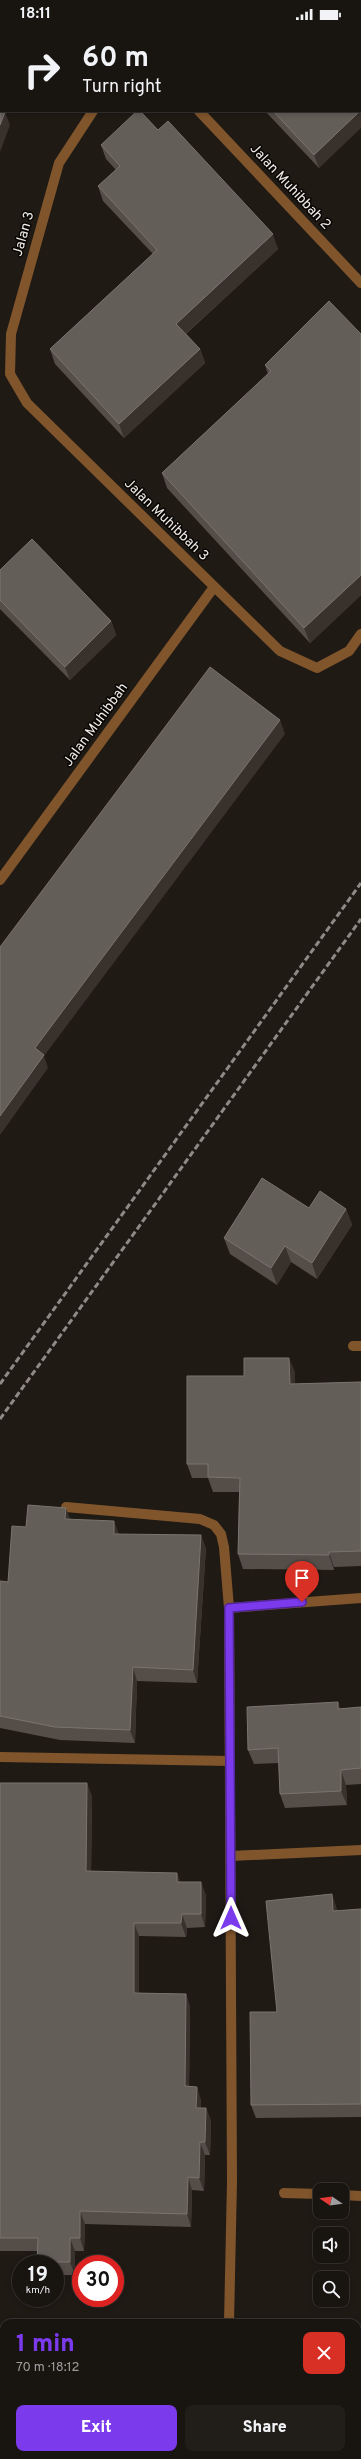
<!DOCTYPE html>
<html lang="en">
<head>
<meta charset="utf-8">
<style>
	:root { --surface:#181410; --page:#211d19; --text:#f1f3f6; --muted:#9f9e9f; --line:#363330; --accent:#7c3aed }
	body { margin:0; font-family:Overpass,sans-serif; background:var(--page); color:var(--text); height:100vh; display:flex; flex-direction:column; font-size:15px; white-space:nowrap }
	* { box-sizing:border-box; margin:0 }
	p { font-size:13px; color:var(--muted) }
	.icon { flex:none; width:22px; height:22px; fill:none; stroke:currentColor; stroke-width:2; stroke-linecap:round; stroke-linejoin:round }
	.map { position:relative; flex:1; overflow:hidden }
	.side { position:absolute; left:0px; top:2291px; width:361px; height:140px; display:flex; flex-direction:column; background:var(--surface); border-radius:12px 12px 0 0; box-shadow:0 2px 6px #0003,0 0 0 1px var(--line) }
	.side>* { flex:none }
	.guide { position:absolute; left:0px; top:0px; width:361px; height:84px; box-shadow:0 2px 6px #0003,0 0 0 1px var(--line); background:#181410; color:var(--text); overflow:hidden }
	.needle { width:26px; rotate:283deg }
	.fabs { position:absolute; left:313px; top:2155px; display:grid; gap:8px }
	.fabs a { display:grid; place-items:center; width:36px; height:36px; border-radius:8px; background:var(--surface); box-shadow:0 2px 6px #0003,0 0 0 1px var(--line); font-size:20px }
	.speed { position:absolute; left:12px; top:2227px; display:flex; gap:8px; font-size:20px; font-weight:700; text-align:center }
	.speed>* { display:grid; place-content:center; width:52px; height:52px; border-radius:50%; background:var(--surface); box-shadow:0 2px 6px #0003,0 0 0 1px var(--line); line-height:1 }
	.speed small { font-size:10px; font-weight:400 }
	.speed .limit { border:6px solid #d22; background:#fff; color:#111 }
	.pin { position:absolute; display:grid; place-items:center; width:34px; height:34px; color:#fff; margin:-41px -17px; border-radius:50% 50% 50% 0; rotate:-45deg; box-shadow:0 0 4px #0007 }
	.pin .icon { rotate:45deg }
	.me { position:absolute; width:44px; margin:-22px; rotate:0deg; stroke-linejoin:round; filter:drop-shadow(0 0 3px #0008) }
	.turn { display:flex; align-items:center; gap:14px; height:84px; padding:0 16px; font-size:18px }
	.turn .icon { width:52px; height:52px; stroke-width:2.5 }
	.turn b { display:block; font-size:28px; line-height:34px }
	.round { display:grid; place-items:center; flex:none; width:42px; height:42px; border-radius:8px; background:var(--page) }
	.summary { display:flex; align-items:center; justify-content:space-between; height:68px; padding:0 16px }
	h1 { font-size:24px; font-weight:800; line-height:30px; color:var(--accent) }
	.button { display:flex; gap:8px; margin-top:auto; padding:8px 16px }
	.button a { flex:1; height:46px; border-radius:8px; background:var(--accent); color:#fff; font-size:16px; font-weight:800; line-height:46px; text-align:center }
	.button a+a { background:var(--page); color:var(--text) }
	.status { display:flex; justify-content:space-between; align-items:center; height:28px; padding:0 20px; background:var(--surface); direction:ltr }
	.status svg { height:11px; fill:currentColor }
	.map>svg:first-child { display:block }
	.green { fill:#4f2b02 }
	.water { fill:#000025; stroke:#47465f }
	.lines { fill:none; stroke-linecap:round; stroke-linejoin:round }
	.minor { stroke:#80552c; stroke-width:10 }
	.rail { stroke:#8f8a86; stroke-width:3; stroke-dasharray:6 3; stroke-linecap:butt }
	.wall { fill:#544d48 }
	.shaded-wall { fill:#38312c }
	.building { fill:#645e59; stroke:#7a746f }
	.route-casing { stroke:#51269a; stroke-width:10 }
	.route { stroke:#7c3aed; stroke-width:7 }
	.labels { text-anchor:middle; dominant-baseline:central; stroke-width:3; stroke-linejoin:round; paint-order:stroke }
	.street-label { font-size:14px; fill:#eeeae6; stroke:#080604 }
</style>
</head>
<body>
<div class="status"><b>18:11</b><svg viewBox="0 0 49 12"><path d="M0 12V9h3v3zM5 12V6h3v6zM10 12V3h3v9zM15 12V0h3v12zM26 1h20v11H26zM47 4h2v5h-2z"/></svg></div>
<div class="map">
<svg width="361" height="2431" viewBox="0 0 361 2431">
	<rect width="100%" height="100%" fill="#201a15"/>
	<path class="green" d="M0,2312H4V2427H357V2354H361V2431H0Z"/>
	<path class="water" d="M0,2349H4V2427H297L296,2431H0Z"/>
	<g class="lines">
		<g class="minor">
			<path d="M147,1L148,0"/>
			<path d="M93,83L59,135L11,306L10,346L27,375L280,623L317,640L349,623L361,606"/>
			<path d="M199,83L361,255"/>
			<path d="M0,852L214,559"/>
			<path d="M353,1318H361"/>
			<path d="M66,1479L200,1491L214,1497L221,1506L224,1519L229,1580L232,2153L229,2295"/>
			<path d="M229,1580L361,1570"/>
			<path d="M0,1729L230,1733"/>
			<path d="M231,1828L361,1822"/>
			<path d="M284,2165L320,2166"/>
			<path d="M342,2167L361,2168"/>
			<path d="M0,2311H4"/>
			<path d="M357,2317L361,2318"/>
		</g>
		<g class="rail">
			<path d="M0,1356L361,855"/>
			<path d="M0,1391L361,891"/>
		</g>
	</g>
	<g class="wall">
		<path d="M265,83H360L319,140Z"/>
		<path d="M158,102L278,221L186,306L200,321L205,335L124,410L55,336L50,321L153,226L103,173L98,158L116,142L106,131L101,117Z"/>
		<path d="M361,306V567L310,615L167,460L162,445L268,346L265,337Z"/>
		<path d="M0,542L111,593L116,607L70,652L0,581Z"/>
		<path d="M309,1180L346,1181L352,1197L317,1251L291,1234L277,1257L230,1226L224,1210Z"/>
		<path d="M295,1344V1356L361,1354V1538L334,1539V1542L243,1541L238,1526L239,1464H213L208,1450H192L187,1436L244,1348Z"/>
		<path d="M70,1491L119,1506V1507L206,1520L197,1655L137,1653L135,1715L60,1712L0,1700V1553L8,1554L26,1499Z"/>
		<path d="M338,1674L340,1681L361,1679V1756L346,1757L347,1777L285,1780L280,1766L279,1735L254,1736L248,1722Z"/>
		<path d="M0,1755L92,1768L91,1843L180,1854L206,1867L205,1899L187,1900L186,1909L139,1908V1965L186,1966L190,1979L189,2058L201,2072V2080H206L211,2093L210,2127H205L204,2163L192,2162L191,2199L85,2196L84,2223H75V2247H55V2236H38L37,2234V2223H0Z"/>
		<path d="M332,1866L336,1879L337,1883L361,1881V2089L256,2090L251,2077L277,1984Z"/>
	</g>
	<g class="shaded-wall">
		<path d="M361,82V100L319,140L314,127Z"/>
		<path d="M5,84L10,97L0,124V97Z"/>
		<path d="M273,206L278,221L181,310L176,296Z"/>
		<path d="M200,321L205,335L124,410L119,396Z"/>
		<path d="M361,547V567L310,615L304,600Z"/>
		<path d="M111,593L116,607L70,652L65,639Z"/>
		<path d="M280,692L285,706L44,1028L48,1040L0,1107V1088L35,1020Z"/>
		<path d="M346,1181L352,1197L317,1251L312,1235Z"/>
		<path d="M285,1218L291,1234L277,1257L271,1240Z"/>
		<path d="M289,1330L295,1344V1370L290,1356Z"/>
		<path d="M66,1480L71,1493L65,1491Z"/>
		<path d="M114,1493L119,1506V1520L114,1506Z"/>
		<path d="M201,1507L206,1520L197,1655L193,1642Z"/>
		<path d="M329,1524L334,1539V1542L329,1527Z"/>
		<path d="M133,1639L137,1653L135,1715L130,1702Z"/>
		<path d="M338,1674L343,1689L338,1681Z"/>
		<path d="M341,1742L346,1757L347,1777L341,1763Z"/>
		<path d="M87,1755L92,1768L91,1856L86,1843Z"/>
		<path d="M177,1845L182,1858L177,1854Z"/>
		<path d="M201,1854L206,1867L205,1899L201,1886Z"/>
		<path d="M332,1866L336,1879L338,1896L333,1883Z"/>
		<path d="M182,1886L187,1900L186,1909L181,1895Z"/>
		<path d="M134,1895L139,1908V1978L134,1965Z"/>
		<path d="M186,1966L190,1979L189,2071L185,2058Z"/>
		<path d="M197,2059L201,2072V2093L196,2080Z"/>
		<path d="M206,2080L211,2093L210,2127L205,2114Z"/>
		<path d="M200,2114L205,2127L204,2163L199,2150Z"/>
		<path d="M188,2149L192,2162L191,2199L187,2186Z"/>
		<path d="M80,2183L85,2196L84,2223L80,2210Z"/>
		<path d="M70,2210L75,2223V2247L70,2234Z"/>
	</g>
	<g class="building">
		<path d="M270,0H361V82L314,127L273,83H360V1H269Z"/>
		<path d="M0,82H1V83L5,84L0,97Z"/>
		<path d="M137,83H140L158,102L168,93L273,206L176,296L200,321L119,396L50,321L157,222L98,158L120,138L101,117Z"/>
		<path d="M329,273L361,306V547L304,600L162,445L271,343L265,337Z"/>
		<path d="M32,511L111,593L65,639L0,572V542Z"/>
		<path d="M210,639L280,692L35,1020L44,1027L0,1088V919Z"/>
		<path d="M262,1150L309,1180L320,1163L346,1181L312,1235L285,1218L271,1240L224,1210Z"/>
		<path d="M244,1330H289L290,1356L361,1354V1523L329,1524V1527L238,1526L240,1450L208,1449V1436H187V1348H244Z"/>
		<path d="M28,1477L66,1480L65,1491L114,1493V1506L201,1507L193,1642L133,1639L130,1702L55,1699L0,1688V1553L8,1554L12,1498L26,1499Z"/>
		<path d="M338,1674V1681L361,1679V1740L341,1742V1763L280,1766L278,1720L248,1722L247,1679Z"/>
		<path d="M0,1755H87L86,1843L177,1845V1854H201V1886H182L181,1895H134V1965L186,1966L185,2058L197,2059L196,2080H206L205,2114H200L199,2150L188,2149L187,2186L80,2183V2210H70V2234H37L38,2210H0Z"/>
		<path d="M332,1866L333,1883L361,1881V2076L251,2077L250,1984H277L266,1873Z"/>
	</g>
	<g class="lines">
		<defs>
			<path id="route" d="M231,1890L229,1580L302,1574"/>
		</defs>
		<use href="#route" class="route-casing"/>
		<use href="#route" class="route"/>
	</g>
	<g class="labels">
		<g class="street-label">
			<text transform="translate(290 159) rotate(47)">Jalan Muhibbah 2</text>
			<text transform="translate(24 206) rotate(-74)">Jalan 3</text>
			<text transform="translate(166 492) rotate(44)">Jalan Muhibbah 3</text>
			<text transform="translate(96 697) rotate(-54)">Jalan Muhibbah</text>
		</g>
	</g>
</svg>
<div class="fabs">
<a><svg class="needle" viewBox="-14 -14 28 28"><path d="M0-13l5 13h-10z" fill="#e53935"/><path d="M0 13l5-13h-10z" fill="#9f9e9f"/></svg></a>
<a><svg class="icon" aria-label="sound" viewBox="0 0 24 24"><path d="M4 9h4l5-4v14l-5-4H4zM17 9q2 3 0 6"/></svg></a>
<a><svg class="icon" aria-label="search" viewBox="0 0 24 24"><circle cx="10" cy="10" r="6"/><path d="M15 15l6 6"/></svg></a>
</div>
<div class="speed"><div>19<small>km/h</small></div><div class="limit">30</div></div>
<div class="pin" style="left:302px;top:1574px;background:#d93025"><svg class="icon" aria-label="arrive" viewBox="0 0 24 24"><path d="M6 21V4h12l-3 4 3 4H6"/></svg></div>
<svg class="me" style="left:231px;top:1890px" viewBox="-20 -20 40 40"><path d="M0-17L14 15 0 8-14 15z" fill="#7c3aed" stroke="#fff" stroke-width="4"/></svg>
<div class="guide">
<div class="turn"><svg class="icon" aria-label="right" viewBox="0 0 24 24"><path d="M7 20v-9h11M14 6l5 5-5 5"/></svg><div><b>60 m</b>Turn right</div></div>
</div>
<section class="side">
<div class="summary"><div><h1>1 min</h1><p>70 m · 18:12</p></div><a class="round" style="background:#d93025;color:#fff"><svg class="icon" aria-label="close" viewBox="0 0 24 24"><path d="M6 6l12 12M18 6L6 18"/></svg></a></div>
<div class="button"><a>Exit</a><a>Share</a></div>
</section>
</div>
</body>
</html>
